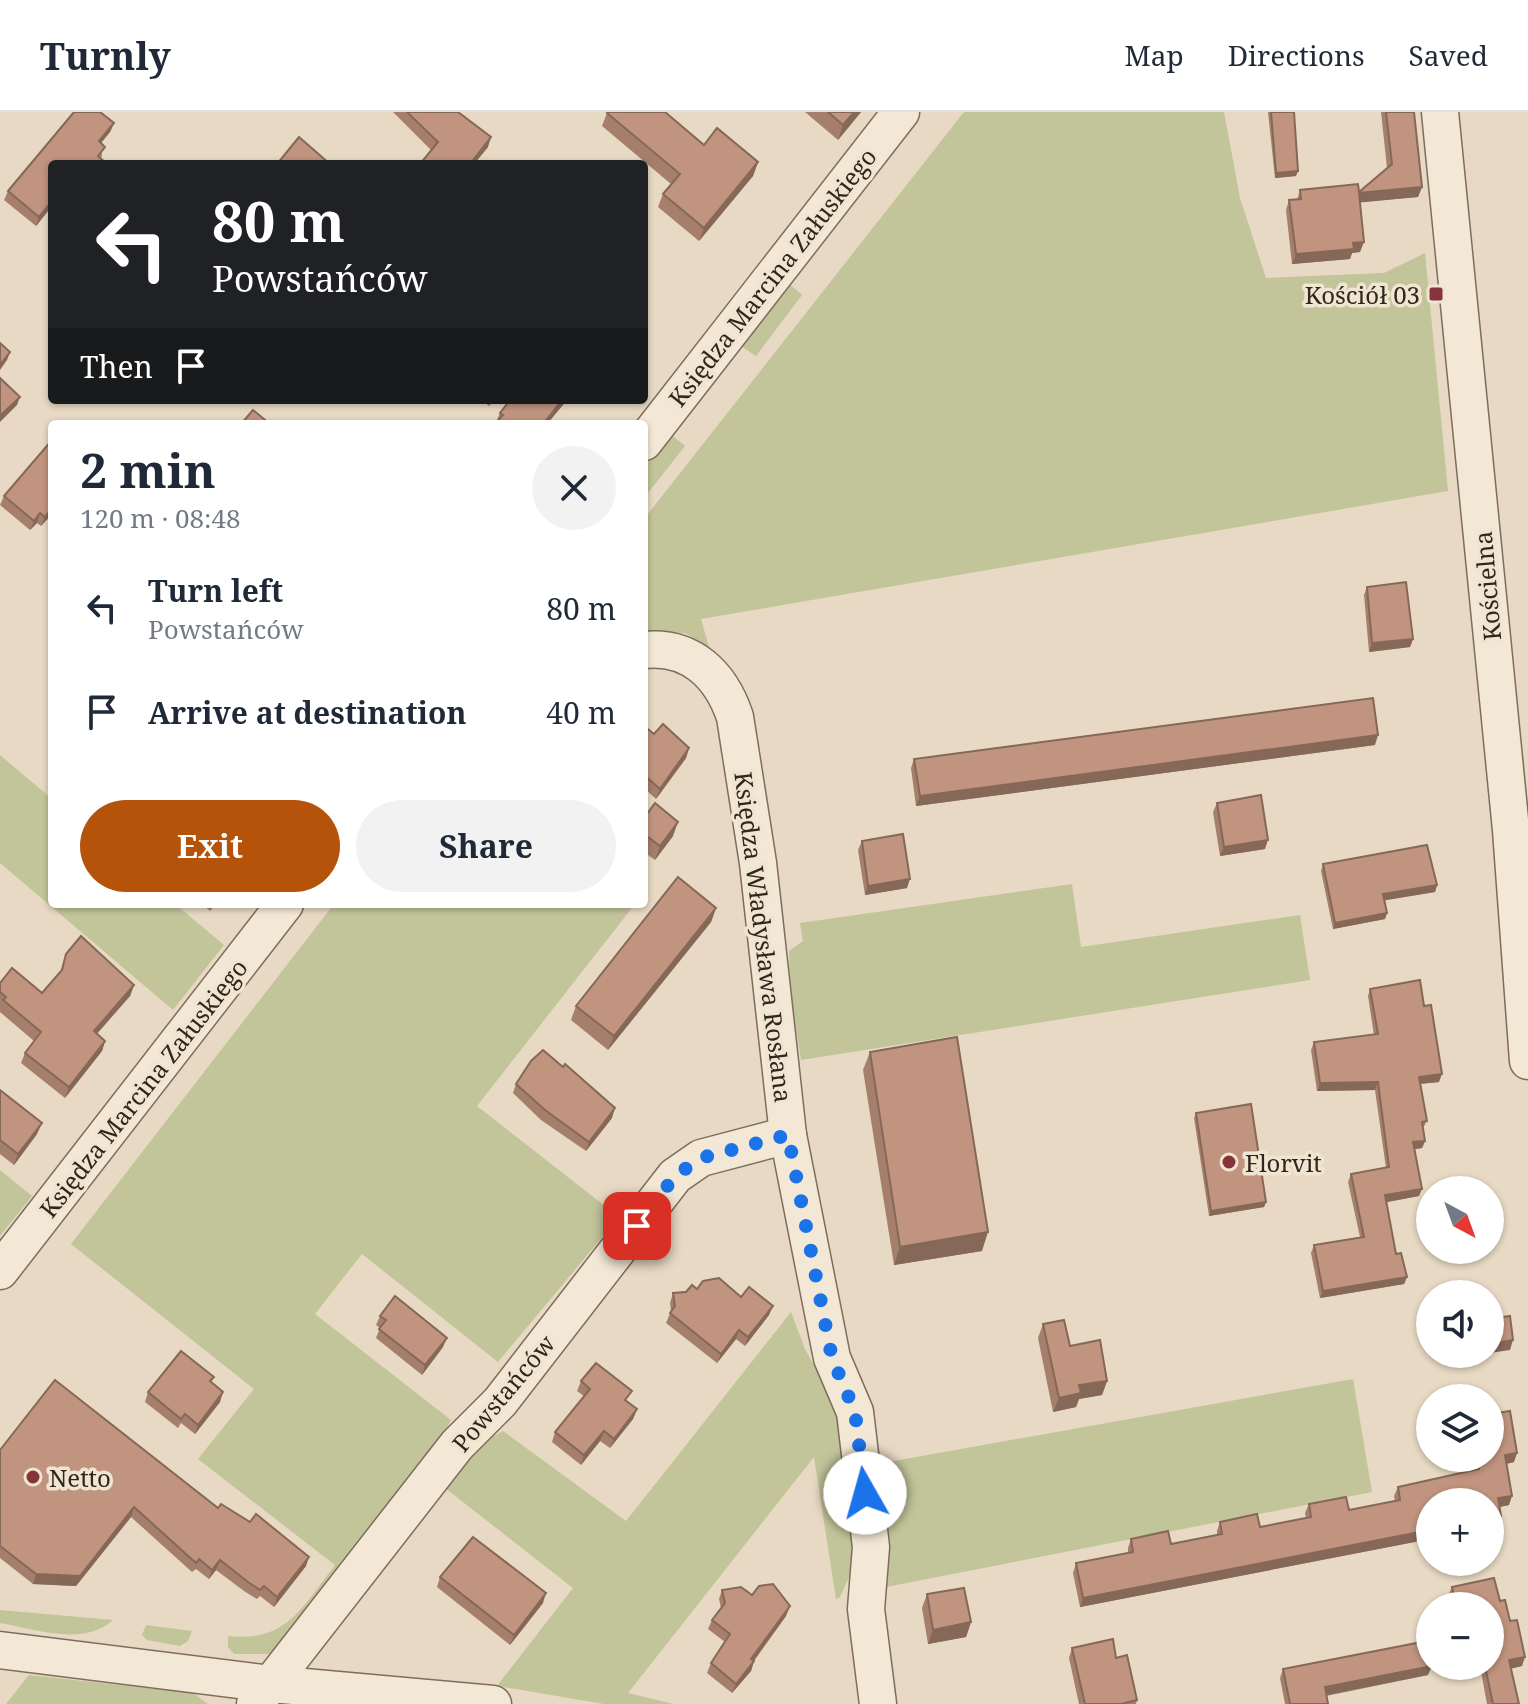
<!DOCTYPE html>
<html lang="en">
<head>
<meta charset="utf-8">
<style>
	:root { --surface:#fff; --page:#f2f2f3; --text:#1f2937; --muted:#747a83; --line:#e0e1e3; --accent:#b45309 }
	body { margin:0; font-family:"Noto Serif",serif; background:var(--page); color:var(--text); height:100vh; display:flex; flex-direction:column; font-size:30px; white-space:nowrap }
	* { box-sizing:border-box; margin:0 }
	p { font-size:26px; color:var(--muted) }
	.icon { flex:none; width:44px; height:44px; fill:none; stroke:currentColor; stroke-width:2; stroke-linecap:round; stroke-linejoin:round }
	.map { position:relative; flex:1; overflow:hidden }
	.side { position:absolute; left:48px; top:308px; width:600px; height:488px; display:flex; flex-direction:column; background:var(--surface); border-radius:8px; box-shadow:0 2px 6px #0004 }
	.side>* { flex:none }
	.top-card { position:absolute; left:48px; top:48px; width:600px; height:244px; border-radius:8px; box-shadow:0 2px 6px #0004; background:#202124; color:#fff; overflow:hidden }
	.needle { width:52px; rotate:139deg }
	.buttons { position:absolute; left:1416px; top:1064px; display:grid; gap:16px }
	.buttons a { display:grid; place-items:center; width:88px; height:88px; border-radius:50%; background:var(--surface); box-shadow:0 2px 6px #0004; font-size:40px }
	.pin { position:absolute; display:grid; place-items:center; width:68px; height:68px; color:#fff; margin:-34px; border-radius:16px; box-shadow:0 4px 12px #0006 }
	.me { position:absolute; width:88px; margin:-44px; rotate:353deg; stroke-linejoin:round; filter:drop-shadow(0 0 6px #0008) }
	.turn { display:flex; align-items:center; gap:28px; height:168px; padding:0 32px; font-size:36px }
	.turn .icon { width:104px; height:104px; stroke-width:2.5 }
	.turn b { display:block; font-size:56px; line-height:68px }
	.then { display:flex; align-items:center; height:76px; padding:0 32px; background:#0003; gap:16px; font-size:30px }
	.round { display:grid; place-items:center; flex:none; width:84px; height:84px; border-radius:42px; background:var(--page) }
	.head { display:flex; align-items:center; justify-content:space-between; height:136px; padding:0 32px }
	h1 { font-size:48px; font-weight:700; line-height:60px }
	.cta { display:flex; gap:16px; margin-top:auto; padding:16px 32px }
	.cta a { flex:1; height:92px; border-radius:48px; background:var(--accent); color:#fff; font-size:32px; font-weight:700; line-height:92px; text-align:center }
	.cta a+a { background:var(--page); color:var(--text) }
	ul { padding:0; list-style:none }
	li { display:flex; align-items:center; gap:24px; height:104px; padding:0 32px }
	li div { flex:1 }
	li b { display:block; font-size:30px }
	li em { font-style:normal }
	header { display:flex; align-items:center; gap:48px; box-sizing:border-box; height:112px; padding:0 40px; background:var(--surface); border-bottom:2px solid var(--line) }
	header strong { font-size:38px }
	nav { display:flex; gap:44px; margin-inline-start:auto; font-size:28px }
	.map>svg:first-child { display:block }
	.green { fill:#c2c499 }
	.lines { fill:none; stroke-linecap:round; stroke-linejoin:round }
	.minor-casing { stroke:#7f6c5c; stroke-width:39 }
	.minor { stroke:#f3e8d5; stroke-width:36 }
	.wall { fill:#a57f6c }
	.shaded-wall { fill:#866858 }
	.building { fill:#c0947e; stroke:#866858; stroke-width:2 }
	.route { stroke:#1a73e8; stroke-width:14; stroke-dasharray:0 25.2 }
	.poi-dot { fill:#86343c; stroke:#f0e5d1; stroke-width:3 }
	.labels { text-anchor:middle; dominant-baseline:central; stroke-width:7; stroke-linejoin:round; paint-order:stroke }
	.street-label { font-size:24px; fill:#31261e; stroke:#f0e5d1 }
	.poi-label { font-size:24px; fill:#31261e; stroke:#f0e5d1; text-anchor:start }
</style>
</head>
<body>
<header>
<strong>Turnly</strong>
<nav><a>Map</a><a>Directions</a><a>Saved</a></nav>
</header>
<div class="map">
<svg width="1528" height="1592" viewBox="0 0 1528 1592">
	<rect width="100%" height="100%" fill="#e7d9c3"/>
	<g class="green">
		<path d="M964,0H1224L1240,86L1266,166L1384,161L1425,141L1448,379L701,507L709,535L685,521L644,523V407Z"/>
		<path d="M786,169L802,183L756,244L738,232Z"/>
		<path d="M669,321L685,334L644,386V353Z"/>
		<path d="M0,643L52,687V792H175L224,833L173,898L0,751Z"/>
		<path d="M1072,772L1081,835L1300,803L1310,868L801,948L790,879L789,839L803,829L800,811Z"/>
		<path d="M334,792H635L477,994L619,1105L498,1250L362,1142L315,1202L451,1308L434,1341L284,1535L268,1542H234L228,1535V1524C287,1531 303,1494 335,1453L198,1347L254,1277L71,1132Z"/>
		<path d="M0,1058L32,1084L0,1124Z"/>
		<path d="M791,1200L805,1237L841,1303L854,1427L849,1465L840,1485L836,1487L814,1345L628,1581L674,1592H604L497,1574L573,1476L445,1376L478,1333L503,1319L626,1409Z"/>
		<path d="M1353,1267L1372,1380L886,1475L890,1430L877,1352Z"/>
		<path d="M0,1498L113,1508C84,1535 35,1517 0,1511Z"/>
		<path d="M146,1513L192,1519L188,1529L180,1534L147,1528L142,1523Z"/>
		<path d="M29,1563L193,1581L208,1592H6Z"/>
	</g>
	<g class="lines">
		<defs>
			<g id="minor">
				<path d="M1440,0L1511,718L1528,949"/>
				<path d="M644,330L901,0"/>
				<path d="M644,538C691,533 721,563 735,605L758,751L788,1023L832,1246L855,1300L871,1435L866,1497L878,1592"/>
				<path d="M0,1159L285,792"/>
				<path d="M0,1538L271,1572L493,1592"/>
				<path d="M255,1592L457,1333L500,1290L675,1064L701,1046L788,1023"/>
			</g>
		</defs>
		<use href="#minor" class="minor-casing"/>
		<use href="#minor" class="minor"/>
	</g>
	<g class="wall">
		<path d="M393,0H458L488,35L474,52H420L431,38Z"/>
		<path d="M805,0H861L838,28Z"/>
		<path d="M1268,0H1294L1296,64L1275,66Z"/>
		<path d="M1381,0H1414L1422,75L1418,85L1360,90V140L1352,141L1350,147L1292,152L1286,98L1289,88H1297L1300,78L1359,80L1387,56Z"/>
		<path d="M607,1L758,50L753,64L699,129L658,95L663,82L671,72L602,14Z"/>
		<path d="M114,11L110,20L101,31L102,44L100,46L52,52V94L36,114L4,88L8,79Z"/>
		<path d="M481,288H494L489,294Z"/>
		<path d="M502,288H567L547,312H495L500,301L507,292Z"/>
		<path d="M4,384L52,402L41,414L37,411L30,418L0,393Z"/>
		<path d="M1367,475L1413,527L1410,535L1369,540L1364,483Z"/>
		<path d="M644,614L654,622L689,636L686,646L656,687L644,676Z"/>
		<path d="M1375,633L916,694L911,656L914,647Z"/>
		<path d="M1217,691L1265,737L1220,744L1213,700Z"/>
		<path d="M644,706L673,724L655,748L644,740Z"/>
		<path d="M862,729L907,776L865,783L858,738Z"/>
		<path d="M1323,752L1437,773L1435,780L1384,788L1387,801L1385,807L1333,817L1321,759Z"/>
		<path d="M202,792H216L210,799Z"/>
		<path d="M716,796L711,810L608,938L571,908L576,894Z"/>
		<path d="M66,842L134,873L130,884L97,922L105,929L102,939L65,986L21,951L25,941L34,929L0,900V871L42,881L60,861Z"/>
		<path d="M1370,877L1439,970L1420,972L1427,1009L1423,1016L1425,1029L1422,1036L1415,1037L1419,1084L1386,1090L1396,1142L1407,1165L1404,1172L1320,1186L1311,1141L1314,1133L1360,1125L1348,1070L1351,1062L1386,1056L1375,978L1317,979L1311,938L1314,930L1374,923L1368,884Z"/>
		<path d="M870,940L982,1139L894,1153L863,958Z"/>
		<path d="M516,972L612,1006L586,1039L541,1008L513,981Z"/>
		<path d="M0,978L37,1022L14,1053L0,1042Z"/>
		<path d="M1196,1001L1266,1090L1264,1095L1209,1104L1194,1006Z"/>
		<path d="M697,1177L741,1185L769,1203L745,1234L736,1227L717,1251L666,1211L671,1199L670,1191L673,1181Z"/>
		<path d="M380,1204L443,1235L422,1263L376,1226L380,1216L376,1213Z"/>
		<path d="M1043,1212L1070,1234L1107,1269L1102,1283L1079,1287L1076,1295L1053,1300L1038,1226Z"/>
		<path d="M581,1269L627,1290L637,1297L633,1307L610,1336L600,1329L581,1353L552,1330L555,1320L584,1284L577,1279Z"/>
		<path d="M212,1270L220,1290L195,1322L181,1311L178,1316L145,1290L148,1280Z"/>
		<path d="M0,1338L218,1396L306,1454L274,1495L260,1484L257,1487L244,1479L216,1458L209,1467L196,1457L192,1460L131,1405L76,1474L33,1472L0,1446Z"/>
		<path d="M1472,1346H1490L1514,1350L1506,1352L1509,1393L1500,1395L1498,1414L1490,1415V1390H1430V1427L1080,1495L1073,1461L1076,1451L1128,1441V1436L1131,1427L1171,1432L1217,1423V1419L1220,1410L1260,1415L1306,1406L1305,1401L1309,1392L1349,1398L1395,1389L1394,1384L1398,1375L1474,1358Z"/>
		<path d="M440,1465L543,1491L510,1533L437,1475Z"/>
		<path d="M1452,1475L1500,1489L1510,1509L1522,1554L1511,1556L1519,1592H1487L1480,1554H1490V1494H1450L1448,1484Z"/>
		<path d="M722,1478L752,1483L786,1504L754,1549L751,1559L732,1581L707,1561L711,1551L725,1530L708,1517L712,1508L721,1496L719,1487Z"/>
		<path d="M927,1482L971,1510L966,1525L928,1532L922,1496Z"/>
		<path d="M1072,1536L1116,1546L1137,1588L1136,1592H1079L1069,1546Z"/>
		<path d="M1283,1557L1428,1563L1326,1584L1328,1592H1285L1280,1566Z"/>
	</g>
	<g class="shaded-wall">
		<path d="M854,0H861L838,28L843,13Z"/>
		<path d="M114,11L110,20L95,38L99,29Z"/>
		<path d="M491,25L488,35L474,52H470Z"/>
		<path d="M758,50L753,64L699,129L704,116Z"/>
		<path d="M1298,59L1296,64L1275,66L1276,61Z"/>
		<path d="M1422,75L1418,85L1355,91L1359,81Z"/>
		<path d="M52,89V94L36,114L39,105Z"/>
		<path d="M1364,130L1360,140L1352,141L1350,147L1292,152L1296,142L1353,131Z"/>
		<path d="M10,240L7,248L0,258V253Z"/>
		<path d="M20,285L17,293L0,310V304Z"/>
		<path d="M562,288H567L547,312H543Z"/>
		<path d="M52,396V402L41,414L45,405Z"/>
		<path d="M40,401L37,411L30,418L34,409Z"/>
		<path d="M1413,527L1410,535L1369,540L1372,531Z"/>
		<path d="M1378,623L1375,633L916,694L920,684Z"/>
		<path d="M689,636L686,646L656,687L660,677Z"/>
		<path d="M678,710L673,724L655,748L660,734Z"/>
		<path d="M1268,728L1265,737L1220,744L1224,735Z"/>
		<path d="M910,767L907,776L865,783L868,774Z"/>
		<path d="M1437,773L1435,780L1381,789L1383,782Z"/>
		<path d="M716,796L711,810L608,938L614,924Z"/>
		<path d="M1387,801L1385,807L1333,817L1335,811Z"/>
		<path d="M134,873L130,884L90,929L94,919Z"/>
		<path d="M105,929L102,939L65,986L69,975Z"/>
		<path d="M1442,962L1439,970L1417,972L1419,965Z"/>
		<path d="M1378,970L1375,978L1317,979L1320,971Z"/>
		<path d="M615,996L612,1006L586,1039L589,1030Z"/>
		<path d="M42,1011L37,1022L14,1053L18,1042Z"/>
		<path d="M1425,1029L1422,1036L1410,1038L1413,1030Z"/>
		<path d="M1422,1077L1419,1084L1382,1091L1385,1083Z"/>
		<path d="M1266,1090L1264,1095L1209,1104L1211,1099Z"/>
		<path d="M988,1120L982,1139L894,1153L900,1135Z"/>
		<path d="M1444,1138H1458L1443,1141Z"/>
		<path d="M1407,1165L1404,1172L1320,1186L1323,1179Z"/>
		<path d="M773,1194L769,1203L745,1234L748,1225Z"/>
		<path d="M739,1218L736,1227L717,1251L721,1242Z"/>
		<path d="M447,1226L443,1235L422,1263L425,1253Z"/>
		<path d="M1513,1228L1510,1238L1490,1241V1232Z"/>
		<path d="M1462,1242H1484L1461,1246Z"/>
		<path d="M1107,1269L1102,1283L1079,1287L1076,1295L1053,1300L1059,1286L1079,1273Z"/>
		<path d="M223,1280L220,1290L195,1322L198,1313Z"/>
		<path d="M637,1297L633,1307L610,1336L614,1327Z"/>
		<path d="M604,1319L600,1329L581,1353L584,1343Z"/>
		<path d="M1517,1341L1514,1350L1501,1353L1505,1343Z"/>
		<path d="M1512,1384L1509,1393L1494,1396L1498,1386Z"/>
		<path d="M134,1395L131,1405L76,1474L33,1472L36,1462Z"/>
		<path d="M1501,1404L1498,1414L1490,1415V1406Z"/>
		<path d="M1430,1418V1427L1080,1495L1083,1486Z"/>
		<path d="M309,1445L306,1454L274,1495L277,1485Z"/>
		<path d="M220,1448L216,1458L209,1467L212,1458Z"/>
		<path d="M546,1481L543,1491L510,1533L514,1523Z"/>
		<path d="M790,1494L786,1504L748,1556L751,1547Z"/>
		<path d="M971,1510L966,1525L928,1532L933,1518Z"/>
		<path d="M1525,1545L1522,1554L1506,1558L1509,1548Z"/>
		<path d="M754,1549L751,1559L732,1581L736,1572Z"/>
		<path d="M1432,1554L1428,1563L1322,1584L1325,1575Z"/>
	</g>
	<g class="building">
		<path d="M74,0H100L114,11L99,29L105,35L98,44L107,52H52V89L39,105L8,79Z"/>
		<path d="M407,0H458L491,25L470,52H420L438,30Z"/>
		<path d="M608,0H665L704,33L717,16L758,50L704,116L663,82L680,62L607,1Z"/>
		<path d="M828,0H854L843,13Z"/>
		<path d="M1271,0H1294L1298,59L1276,61Z"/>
		<path d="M1386,0H1414L1422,75L1359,81L1364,130L1353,131L1354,137L1296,142L1289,88L1301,87L1300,78L1358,72L1359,80L1392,52Z"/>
		<path d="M299,25L330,52H277Z"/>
		<path d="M0,231L10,240L0,253Z"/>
		<path d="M0,266L20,285L0,304Z"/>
		<path d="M510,288H562L543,312H495L503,303L500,301Z"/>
		<path d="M253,298L270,312H241Z"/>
		<path d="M52,328V396L45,405L40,401L34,409L4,384Z"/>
		<path d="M1406,470L1413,527L1372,531L1367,475Z"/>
		<path d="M1373,586L1378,623L920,684L914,647Z"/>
		<path d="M663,612L689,636L660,677L644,663V614L654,622Z"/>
		<path d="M1261,683L1268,728L1224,735L1217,691Z"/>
		<path d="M655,691L678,710L660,734L644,722V706Z"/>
		<path d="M903,722L910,767L868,774L862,729Z"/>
		<path d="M1427,733L1437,773L1383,782L1387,801L1335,811L1323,752Z"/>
		<path d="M678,765L716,796L614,924L576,894Z"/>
		<path d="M81,824L134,873L94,919L105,929L69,975L25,941L41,920L3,888L6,885L0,880V871L12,856L42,881L62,858L66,842Z"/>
		<path d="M1420,868L1424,894L1431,893L1442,962L1419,965L1427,1009L1422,1010L1425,1029L1413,1030L1422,1077L1385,1083L1396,1142L1401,1141L1407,1165L1323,1179L1314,1133L1364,1125L1351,1062L1389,1055L1378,970L1320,971L1314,930L1378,922L1370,877Z"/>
		<path d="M957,925L988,1120L900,1135L870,940Z"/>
		<path d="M543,938L563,955L565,952L615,996L589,1030L545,998L516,972L531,949Z"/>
		<path d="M0,978L42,1011L18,1042L0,1028Z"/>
		<path d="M1251,992L1266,1090L1211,1099L1196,1001Z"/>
		<path d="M719,1166L741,1185L749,1175L773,1194L748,1225L739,1218L721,1242L670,1201L675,1194L673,1181L686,1180L692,1173L697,1177L703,1169Z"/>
		<path d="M395,1184L447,1226L425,1253L379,1217L386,1208L380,1204Z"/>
		<path d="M1510,1204L1513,1228L1490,1232V1207Z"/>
		<path d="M1064,1208L1070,1234L1100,1228L1107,1269L1079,1273L1081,1281L1059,1286L1043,1212Z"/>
		<path d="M181,1239L214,1265L210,1269L223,1280L198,1313L185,1302L181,1307L148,1280Z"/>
		<path d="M596,1251L632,1279L625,1288L637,1297L614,1327L604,1319L584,1343L555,1320L590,1277L581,1269Z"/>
		<path d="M55,1268L218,1396L221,1392L250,1410L256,1402L309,1445L277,1485L264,1474L260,1478L248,1470L220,1448L212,1458L199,1447L196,1451L134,1395L80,1464L36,1462L0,1434V1338Z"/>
		<path d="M1510,1299L1517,1341L1505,1343L1512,1384L1498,1386L1501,1404L1490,1406V1390H1430V1418L1083,1486L1076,1451L1133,1440L1131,1427L1168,1419L1171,1432L1222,1422L1220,1410L1257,1402L1260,1415L1311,1405L1309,1392L1346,1385L1349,1398L1400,1388L1398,1375L1479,1357L1477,1346H1490V1302Z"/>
		<path d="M473,1425L546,1481L514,1523L440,1465Z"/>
		<path d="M1494,1466L1500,1489L1505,1488L1510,1509L1517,1508L1525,1545L1509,1548L1519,1592H1493L1485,1554H1490V1494H1456L1452,1475Z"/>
		<path d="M773,1472L790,1494L751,1547L754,1549L736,1572L711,1551L730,1522L712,1508L725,1491L722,1478L741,1475L752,1483L759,1474Z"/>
		<path d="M964,1476L971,1510L933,1518L927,1482Z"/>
		<path d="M1113,1527L1116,1546L1127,1543L1137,1588L1121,1592H1085L1072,1536Z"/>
		<path d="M1427,1529L1430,1546V1554H1432L1325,1575L1328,1592H1290L1283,1557Z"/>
	</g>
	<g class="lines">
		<path class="route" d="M637,1114L675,1064L701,1046L788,1023L832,1246L855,1300L865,1381"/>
	</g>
	<g class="poi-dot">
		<rect x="1428" y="174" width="16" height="16" rx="4"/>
		<circle cx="1229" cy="1050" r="8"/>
		<circle cx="33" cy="1365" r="8"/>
	</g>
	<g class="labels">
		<g class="street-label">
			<text transform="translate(772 165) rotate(-52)">Księdza Marcina Załuskiego</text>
			<text transform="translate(1487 474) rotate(-95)">Kościelna</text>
			<text transform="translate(764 825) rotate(83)">Księdza Władysława Rosłana</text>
			<text transform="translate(143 976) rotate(-52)">Księdza Marcina Załuskiego</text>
			<text transform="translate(503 1281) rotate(-50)">Powstańców</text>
		</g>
		<g class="poi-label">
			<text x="1420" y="182" text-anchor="end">Kościół 03</text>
			<text x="1245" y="1050">Florvit</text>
			<text x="49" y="1365">Netto</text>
		</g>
	</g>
</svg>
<div class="buttons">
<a><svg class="needle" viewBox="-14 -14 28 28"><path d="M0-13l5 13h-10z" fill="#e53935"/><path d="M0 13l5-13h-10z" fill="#747a83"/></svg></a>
<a><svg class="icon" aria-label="sound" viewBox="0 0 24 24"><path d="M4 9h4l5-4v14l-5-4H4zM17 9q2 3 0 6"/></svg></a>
<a><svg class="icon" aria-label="layers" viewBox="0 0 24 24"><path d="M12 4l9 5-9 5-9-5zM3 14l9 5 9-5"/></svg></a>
<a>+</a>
<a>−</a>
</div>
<div class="pin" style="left:637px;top:1114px;background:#d93025"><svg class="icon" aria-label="arrive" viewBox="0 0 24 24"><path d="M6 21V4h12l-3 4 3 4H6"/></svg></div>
<svg class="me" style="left:865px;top:1381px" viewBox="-20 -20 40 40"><circle r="19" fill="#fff"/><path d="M0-13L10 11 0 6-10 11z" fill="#1a73e8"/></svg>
<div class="top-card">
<div class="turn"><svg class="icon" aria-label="left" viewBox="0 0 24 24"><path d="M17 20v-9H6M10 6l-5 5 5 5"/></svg><div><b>80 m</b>Powstańców</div></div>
<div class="then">Then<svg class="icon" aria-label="arrive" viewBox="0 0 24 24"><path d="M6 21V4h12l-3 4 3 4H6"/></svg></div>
</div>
<section class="side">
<div class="head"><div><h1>2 min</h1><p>120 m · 08:48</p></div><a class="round"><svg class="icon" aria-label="close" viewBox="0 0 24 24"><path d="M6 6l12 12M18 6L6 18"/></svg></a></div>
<ul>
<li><svg class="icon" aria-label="left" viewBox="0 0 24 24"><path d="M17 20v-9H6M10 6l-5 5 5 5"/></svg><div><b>Turn left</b><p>Powstańców</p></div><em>80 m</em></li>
<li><svg class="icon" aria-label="arrive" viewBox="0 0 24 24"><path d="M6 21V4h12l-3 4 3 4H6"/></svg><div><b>Arrive at destination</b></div><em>40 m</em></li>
</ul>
<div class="cta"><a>Exit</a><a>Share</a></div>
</section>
</div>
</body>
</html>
